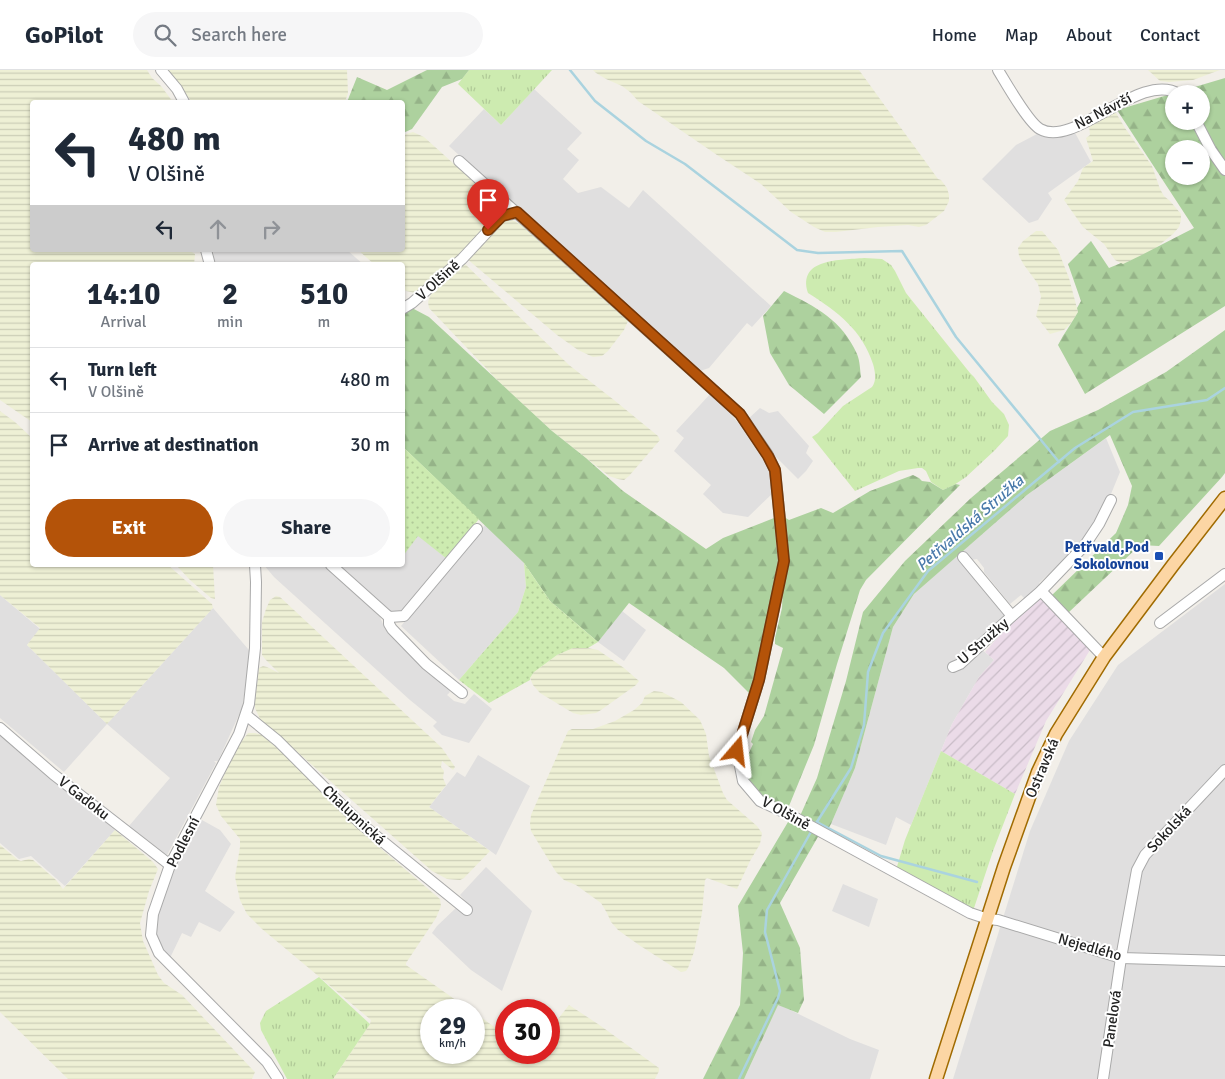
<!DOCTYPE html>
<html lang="en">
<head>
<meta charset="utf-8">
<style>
	:root { --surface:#fff; --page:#f6f6f7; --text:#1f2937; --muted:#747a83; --line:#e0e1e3; --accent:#b45309 }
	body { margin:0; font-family:Signika,sans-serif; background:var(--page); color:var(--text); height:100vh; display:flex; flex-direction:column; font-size:19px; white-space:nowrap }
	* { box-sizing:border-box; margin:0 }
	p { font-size:16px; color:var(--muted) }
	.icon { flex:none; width:28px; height:28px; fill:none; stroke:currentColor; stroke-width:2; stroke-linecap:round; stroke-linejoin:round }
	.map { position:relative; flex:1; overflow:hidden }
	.side { position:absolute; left:30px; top:192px; width:375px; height:305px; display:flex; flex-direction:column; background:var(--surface); border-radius:5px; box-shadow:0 1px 4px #0004 }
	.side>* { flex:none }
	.hud { position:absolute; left:30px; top:30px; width:375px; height:152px; border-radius:5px; box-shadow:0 1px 4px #0004; background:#fff; color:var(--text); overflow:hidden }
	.tools { position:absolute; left:1165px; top:15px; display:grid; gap:10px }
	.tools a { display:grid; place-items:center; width:45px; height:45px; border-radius:50%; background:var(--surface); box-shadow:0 1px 4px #0004; font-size:25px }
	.speed { position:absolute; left:420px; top:929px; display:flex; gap:10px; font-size:25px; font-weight:700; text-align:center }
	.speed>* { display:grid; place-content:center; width:65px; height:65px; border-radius:50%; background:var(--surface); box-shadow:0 1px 4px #0004; line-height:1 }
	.speed small { font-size:12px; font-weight:400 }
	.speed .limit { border:8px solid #d22; background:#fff; color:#111 }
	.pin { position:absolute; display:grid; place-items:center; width:42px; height:42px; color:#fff; margin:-51px -21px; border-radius:50% 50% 50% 0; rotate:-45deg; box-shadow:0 0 5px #0007 }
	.pin .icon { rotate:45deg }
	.me { position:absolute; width:55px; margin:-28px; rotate:17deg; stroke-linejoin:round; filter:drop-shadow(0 0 4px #0008) }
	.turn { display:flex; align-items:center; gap:18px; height:105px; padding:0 15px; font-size:22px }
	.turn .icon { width:65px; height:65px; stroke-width:2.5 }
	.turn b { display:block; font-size:35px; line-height:42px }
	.lanes { display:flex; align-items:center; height:48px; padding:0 15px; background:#0003; justify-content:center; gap:25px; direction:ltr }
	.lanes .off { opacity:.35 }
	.eta { display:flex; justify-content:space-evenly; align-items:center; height:85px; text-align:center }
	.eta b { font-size:30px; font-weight:700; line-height:35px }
	.cta { display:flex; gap:10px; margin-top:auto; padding:10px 15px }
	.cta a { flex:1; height:58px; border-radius:30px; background:var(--accent); color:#fff; font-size:20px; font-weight:700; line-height:58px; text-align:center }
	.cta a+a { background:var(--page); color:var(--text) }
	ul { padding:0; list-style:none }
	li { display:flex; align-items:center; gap:15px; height:65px; padding:0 15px; border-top:1px solid var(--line) }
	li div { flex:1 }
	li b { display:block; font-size:19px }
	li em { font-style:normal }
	header { display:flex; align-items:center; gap:30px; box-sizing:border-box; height:70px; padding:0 25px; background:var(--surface); border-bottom:1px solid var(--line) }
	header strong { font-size:24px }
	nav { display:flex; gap:28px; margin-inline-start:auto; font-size:18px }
	.search { width:350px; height:45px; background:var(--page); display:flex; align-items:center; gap:12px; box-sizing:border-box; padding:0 18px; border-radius:28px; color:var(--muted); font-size:19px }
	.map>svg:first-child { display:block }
	.residential { fill:#e0dfdf }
	.industrial { fill:url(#industrial-furrows) }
	.farmland { fill:url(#farmland-rules) }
	.grass { fill:url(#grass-tufts) }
	.forest { fill:url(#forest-firs); fill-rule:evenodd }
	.garden { fill:url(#garden-dots) }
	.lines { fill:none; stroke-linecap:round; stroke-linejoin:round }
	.stream { stroke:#aad3df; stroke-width:2.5 }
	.minor-casing { stroke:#a9a9a9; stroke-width:12 }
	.major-casing { stroke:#a06b00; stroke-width:15 }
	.minor { stroke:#fff; stroke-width:10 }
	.major { stroke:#fcd6a4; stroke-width:12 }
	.route-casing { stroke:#753606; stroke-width:12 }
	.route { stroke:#b45309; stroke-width:9 }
	.transit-dot { fill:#1a4fb4; stroke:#fff; stroke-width:2 }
	.labels { text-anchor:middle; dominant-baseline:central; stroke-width:4; stroke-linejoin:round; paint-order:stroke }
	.street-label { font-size:15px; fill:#222; stroke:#fff }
	.transit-label { font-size:15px; font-weight:bold; fill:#164399; stroke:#fff; text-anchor:end }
	.water-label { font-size:16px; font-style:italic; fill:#4a7aab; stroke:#fff }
</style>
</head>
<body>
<header>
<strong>GoPilot</strong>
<div class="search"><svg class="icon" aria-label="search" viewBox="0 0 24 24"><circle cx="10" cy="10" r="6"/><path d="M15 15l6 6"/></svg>Search here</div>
<nav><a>Home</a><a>Map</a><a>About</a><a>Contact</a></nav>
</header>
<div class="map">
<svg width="1225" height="1009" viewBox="0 0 1225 1009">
	<defs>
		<pattern id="industrial-furrows" width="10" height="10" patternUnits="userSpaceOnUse" patternTransform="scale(1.25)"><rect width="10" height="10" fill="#ebdbe8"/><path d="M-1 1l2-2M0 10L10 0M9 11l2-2" fill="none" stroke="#c9bcc7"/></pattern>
		<pattern id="farmland-rules" width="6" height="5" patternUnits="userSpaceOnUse" patternTransform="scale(1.25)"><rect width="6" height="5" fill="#eef0d5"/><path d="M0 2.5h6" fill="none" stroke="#ccceb7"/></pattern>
		<pattern id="grass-tufts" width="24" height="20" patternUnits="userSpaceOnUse" patternTransform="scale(1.25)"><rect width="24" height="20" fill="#cdebb0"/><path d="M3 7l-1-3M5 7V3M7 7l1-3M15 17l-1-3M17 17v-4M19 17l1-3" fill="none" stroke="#b0c997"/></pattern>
		<pattern id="forest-firs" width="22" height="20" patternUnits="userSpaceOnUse" patternTransform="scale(1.25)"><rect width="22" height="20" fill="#add19e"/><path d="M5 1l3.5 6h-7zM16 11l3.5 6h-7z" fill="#95b388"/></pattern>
		<pattern id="garden-dots" width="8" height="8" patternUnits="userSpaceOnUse" patternTransform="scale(1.25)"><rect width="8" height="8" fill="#cdebb0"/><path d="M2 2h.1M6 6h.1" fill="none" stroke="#b0c997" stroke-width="1.8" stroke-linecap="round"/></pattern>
	</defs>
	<rect width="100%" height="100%" fill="#f2efe9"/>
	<g class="residential">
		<path d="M534,19L582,63L567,79L579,90L563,109L578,123L601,117L629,138L643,120L771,236L752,257L747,253L709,298L700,301L623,235L449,76L484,39L501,55Z"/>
		<path d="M1074,61L1091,92L1048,123L1052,129L1038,150L1029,153L982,109L1016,75L1037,64L1044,67L1058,68Z"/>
		<path d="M213,180H347L364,195H219L214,190Z"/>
		<path d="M712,322L745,361L753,374L755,373L771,398L774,422L748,447L723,443L703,424L711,415L674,381L684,368L676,361Z"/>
		<path d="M760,338L769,343L778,341L809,376L806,383L813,391L806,401L798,409L771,382L748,349Z"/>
		<path d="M1106,368L1120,402L1111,424L1092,457L1082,472L1039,513L1041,516L1025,529L1021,525L1010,534L984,502V498L977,489L971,490L963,481L1027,425Z"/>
		<path d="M485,455L524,493L526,517L518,542L459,610L401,556Z"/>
		<path d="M418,465L447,489L402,543H393L340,495H402L403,486Z"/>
		<path d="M957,486L1006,542V548L980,578L994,590L979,607L952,654L911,755L896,747L886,775L831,754L855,698L893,557L914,524Z"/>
		<path d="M264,495H324L380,547L385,559L432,604L444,612L450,622L447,625L454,631L465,634L474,624L492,639L469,673L442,665L433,656L437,652L410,630L274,507Z"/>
		<path d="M1225,514V1009H953L1030,761L1069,671L1118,595Z"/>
		<path d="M0,525L40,559L27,575L107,654L213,538L248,579L250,581V589L242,638L218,691H214L216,693L167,785L129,756L170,708L107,654L64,702L0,648Z"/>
		<path d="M622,541L646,560L624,591L598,572Z"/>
		<path d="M0,660L115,760L65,816L31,786L19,789L0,773Z"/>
		<path d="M478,685L530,716L496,785L429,737L457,702L465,707Z"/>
		<path d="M202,750L220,760L231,774L205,821L235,842L220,862L199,852L191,867L182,863L170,888L157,870L155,857L156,848L173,800Z"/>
		<path d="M486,797L532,841L502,921L471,900L432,863L437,856L457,837L463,843L471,837L460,825Z"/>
		<path d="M843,814L878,829L869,857L832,841Z"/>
		<path d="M778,934L850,969L879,980L870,1009H744Z"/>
	</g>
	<path class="industrial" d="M1037,529L1049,532L1090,580L1046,651L1015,724L941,681L952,654L979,607L994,590L985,582L1013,550Z"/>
	<g class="farmland">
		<path d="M0,0H147L152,8L161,16L173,32H32V180H189L195,184L194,195H32V352L0,330Z"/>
		<path d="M167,0H347L348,23L345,32H192Z"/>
		<path d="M593,0H859L938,109L941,110L947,118L949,125V131L944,141L926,155L919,157L908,155L878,157L836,162H825L814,157L791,142L761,114L717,85L638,31L630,22L622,16L606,9L596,3Z"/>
		<path d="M1148,0H1220L1193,10L1169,12L1160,11Z"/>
		<path d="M1113,41L1116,43L1125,58L1152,96L1160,119L1164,126L1170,131L1181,144V150L1179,157L1173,164L1153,180L1123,194L1115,190L1104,174L1083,157L1064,130L1078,111L1083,98L1093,91L1086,68L1090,65L1089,55Z"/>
		<path d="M413,62L424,67L504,139L423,220L415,223L406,221L403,218L402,195H375L358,180H402L403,65Z"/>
		<path d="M511,149L521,155L628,251L624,260L608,281L602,286L593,287L578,280L557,265L466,188L501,151Z"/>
		<path d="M1036,161H1042L1058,180L1069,208L1078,242L1072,252L1064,260L1050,264L1036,246L1041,227L1038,214L1024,195L1019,186L1018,178L1023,171Z"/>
		<path d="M464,193L569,295L614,330L658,366L660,370L629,406L624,410L618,409L609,406L552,361L505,318L429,238L428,232L431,224Z"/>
		<path d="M0,341L15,352L32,368V495H168L212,534L213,538L107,654L27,575L40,558L0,525Z"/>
		<path d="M176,495H213L215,529L211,528L190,510Z"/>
		<path d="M276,526L280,527L442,678L455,697L453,700L442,691L441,697L444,701L443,708L446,715L429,737L490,781L464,808L460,810L447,809L432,801L260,649L255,638V631L259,598L263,596L267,597L279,603L265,589L262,585V552L266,539L270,530Z"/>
		<path d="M582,577L598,580L624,598L639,611L636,615L601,640L596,643L581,645L573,643L540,623L533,615L530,608L534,602L557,585L573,578Z"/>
		<path d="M654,621L662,622L681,632L700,650L706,664L709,686L723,723L727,730L757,756L762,763L760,774L750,791L737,819L707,808L705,810L702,843L694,882L688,898L686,901L681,902L639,875L618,860L611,852L607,843L601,833L576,815L564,810L556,802L531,761L530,754L531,745L568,661L572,659H593L615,651L634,640L642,633L645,626Z"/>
		<path d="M248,663H255L262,665L287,687L366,766L440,829L441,836L436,848L406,893V895L470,940H431V982H474V942L501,962H503L506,956V982H549V951L554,954L569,935L598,954L659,998V1001L655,1009H333L370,954L371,950L262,859L247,844L240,830L235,807L240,777V769L221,746L216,735L219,717L226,701L239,675Z"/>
		<path d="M115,760L153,792L158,799L149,821L140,853L143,871L158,905L164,913L182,925L250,997L255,1002L252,1009H68L0,942V775L18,790L21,791L29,789L33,790L56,810L63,819Z"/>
	</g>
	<g class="grass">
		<path d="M469,0H552L501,55L458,14Z"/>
		<path d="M864,188L882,189L891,195L895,201L906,223L970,303L974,307L992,332L1004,344L1009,355L1008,366L994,381L966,407L954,415L943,420L931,412L926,401L922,398H918L899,401L855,421L812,367L818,363L843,336L872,317C877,311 875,301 873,294C862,260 838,242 808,223C797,188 841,190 864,188Z"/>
		<path d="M941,681L1015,724L993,781L973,841L896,800L905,770Z"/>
		<path d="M319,907L370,954L333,1009H287L261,960L260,953L266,941Z"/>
	</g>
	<g class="forest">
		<path d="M427,0H469L462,9L442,17L412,59L403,63L402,32H347L357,7L387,20Z"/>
		<path d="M1225,8V236L1085,324L1058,275C1064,263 1072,253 1078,242L1077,238L1081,231L1068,194L1091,171L1109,198L1121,193L1123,194C1147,183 1170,170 1194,158L1117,40ZM1174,24H1201V51H1174ZM1174,79H1201V106H1174Z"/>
		<path d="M784,221C816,237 842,250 857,284C860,291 860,300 861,307L824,344L789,315L770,283L763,246Z"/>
		<path d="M412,238L429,247L552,361L586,388L623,421L706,479L723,468L774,448L778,492L771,562L749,623L724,598L629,533L598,572L550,531L524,493L403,377V244Z"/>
		<path d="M1225,260V403L1222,407L1159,476L1140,475L1068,543L1051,526L1116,463L1128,435L1132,416L1110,365L1027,425L914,524L893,557L855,698L831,754L827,761L800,746L817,708L846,611L863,542L905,491L971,428L1050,361L1098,340L1166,302Z"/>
		<path d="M913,405L919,408L922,411L930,412L943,420L956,414L960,415L866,510L860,520L837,594L814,675L789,736L776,738L759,727L746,709V689L753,674L751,672L755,660L764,646L783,578L775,574V568L782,538L784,490L781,445L789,450L821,438L833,443L870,421Z"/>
		<path d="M788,752L819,765L780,833L800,878L804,930L798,943L778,935L744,1009H703L740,935L743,883L738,836Z"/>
	</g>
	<g class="garden">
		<path d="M403,377L479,449L447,489L418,466L403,486L402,424L405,420L403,419Z"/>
		<path d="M524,493L550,531L598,572L588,578H573L557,585L534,602L530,608V610L489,633L459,610L518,542L526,517Z"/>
	</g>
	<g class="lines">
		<g class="stream">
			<path d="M570,0L595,31L646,71L685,94L797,180L818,183L902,181L956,267L1059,392"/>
			<path d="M817,752L881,786L977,812"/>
			<path d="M815,755L851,698L864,655L868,602L883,563L928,501L1075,378L1133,342L1207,330L1225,318"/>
			<path d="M739,1009L778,928L780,921L765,862L767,840L812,760"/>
		</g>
		<defs>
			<g id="minor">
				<path d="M161,0L177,19L184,32"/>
				<path d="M998,0C1006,13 1028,52 1040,59C1075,79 1140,0 1179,24"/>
				<path d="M1196,51L1211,80L1225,100"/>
				<path d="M459,91L740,344L768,385L775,400L784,491L759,610L737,681L743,711L760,731L794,747L970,843L988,849L998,850L1121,888L1225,891"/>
				<path d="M206,180L210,195"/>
				<path d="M402,239L412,233L462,189L502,146L517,143"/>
				<path d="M963,487L1012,546"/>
				<path d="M255,495L256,512L255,578L249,634L239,664L170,795L153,844L151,865L159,883L267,992L278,1009"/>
				<path d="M331,495L389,547L404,546L477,459"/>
				<path d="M1041,521L1104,587"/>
				<path d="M389,547V554L392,559L426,594L462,623"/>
				<path d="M1160,553L1225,504"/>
				<path d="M953,597L960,594L1012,546L1041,521L1085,475L1099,454L1111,430"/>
				<path d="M246,645L278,671L360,753L467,840"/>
				<path d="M0,658L53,704L170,795"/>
				<path d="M1103,1009L1121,888L1137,800L1145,785L1225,700"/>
			</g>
			<path id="major" d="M936,1009L1004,797L1038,702L1056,664L1104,587L1173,495L1225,428"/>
		</defs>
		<use href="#minor" class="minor-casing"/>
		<use href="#major" class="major-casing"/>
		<use href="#minor" class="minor"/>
		<use href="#major" class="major"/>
	</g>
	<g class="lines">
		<defs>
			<path id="route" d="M488,160L502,146L517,142L740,344L768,386L775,400L784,491L759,610L737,681"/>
		</defs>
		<use href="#route" class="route-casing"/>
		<use href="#route" class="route"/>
	</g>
	<rect class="transit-dot" x="1154" y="481" width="10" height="10" rx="2.5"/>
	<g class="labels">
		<g class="street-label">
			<text transform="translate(1103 41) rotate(-27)">Na Návrší</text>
			<text transform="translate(438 210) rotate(-42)">V Olšině</text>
			<text transform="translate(983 571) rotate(-41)">U Stružky</text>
			<text transform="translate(1042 698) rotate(-67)">Ostravská</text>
			<text transform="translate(84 728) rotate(38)">V Gaďoku</text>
			<text transform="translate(786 743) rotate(29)">V Olšině</text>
			<text transform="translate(354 745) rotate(43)">Chalupnická</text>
			<text transform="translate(1169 759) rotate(-47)">Sokolská</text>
			<text transform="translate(183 772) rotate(-63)">Podlesní</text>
			<text transform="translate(1090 877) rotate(16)">Nejedlého</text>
			<text transform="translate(1112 949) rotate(-82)">Panelová</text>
		</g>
		<g class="transit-label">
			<text x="1149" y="477">Petřvald,Pod<tspan x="1149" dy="17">Sokolovnou</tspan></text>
		</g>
		<g class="water-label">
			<text transform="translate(970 453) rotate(-41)">Petřvaldská Stružka</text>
		</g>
	</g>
</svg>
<div class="tools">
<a>+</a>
<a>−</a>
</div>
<div class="speed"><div>29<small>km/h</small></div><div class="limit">30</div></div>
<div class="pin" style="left:488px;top:160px;background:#d93025"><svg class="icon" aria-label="arrive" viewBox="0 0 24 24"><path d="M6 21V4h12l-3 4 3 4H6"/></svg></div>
<svg class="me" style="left:737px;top:681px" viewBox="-20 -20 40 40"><path d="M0-17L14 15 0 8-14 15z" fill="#b45309" stroke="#fff" stroke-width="4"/></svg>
<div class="hud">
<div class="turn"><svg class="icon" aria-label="left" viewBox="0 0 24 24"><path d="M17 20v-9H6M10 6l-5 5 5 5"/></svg><div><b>480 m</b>V Olšině</div></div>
<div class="lanes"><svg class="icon" aria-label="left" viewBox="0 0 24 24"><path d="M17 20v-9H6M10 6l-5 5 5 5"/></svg><svg class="icon off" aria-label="ahead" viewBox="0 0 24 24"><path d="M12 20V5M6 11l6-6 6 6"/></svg><svg class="icon off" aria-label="right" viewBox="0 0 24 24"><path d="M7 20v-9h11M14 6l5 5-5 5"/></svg></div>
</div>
<section class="side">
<div class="eta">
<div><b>14:10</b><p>Arrival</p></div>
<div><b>2</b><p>min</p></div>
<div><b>510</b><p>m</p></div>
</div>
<ul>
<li><svg class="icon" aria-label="left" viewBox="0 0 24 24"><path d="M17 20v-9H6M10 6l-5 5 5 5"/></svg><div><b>Turn left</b><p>V Olšině</p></div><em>480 m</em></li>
<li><svg class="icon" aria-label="arrive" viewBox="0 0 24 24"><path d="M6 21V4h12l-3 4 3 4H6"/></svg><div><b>Arrive at destination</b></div><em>30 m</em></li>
</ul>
<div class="cta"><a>Exit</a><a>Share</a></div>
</section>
</div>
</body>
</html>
